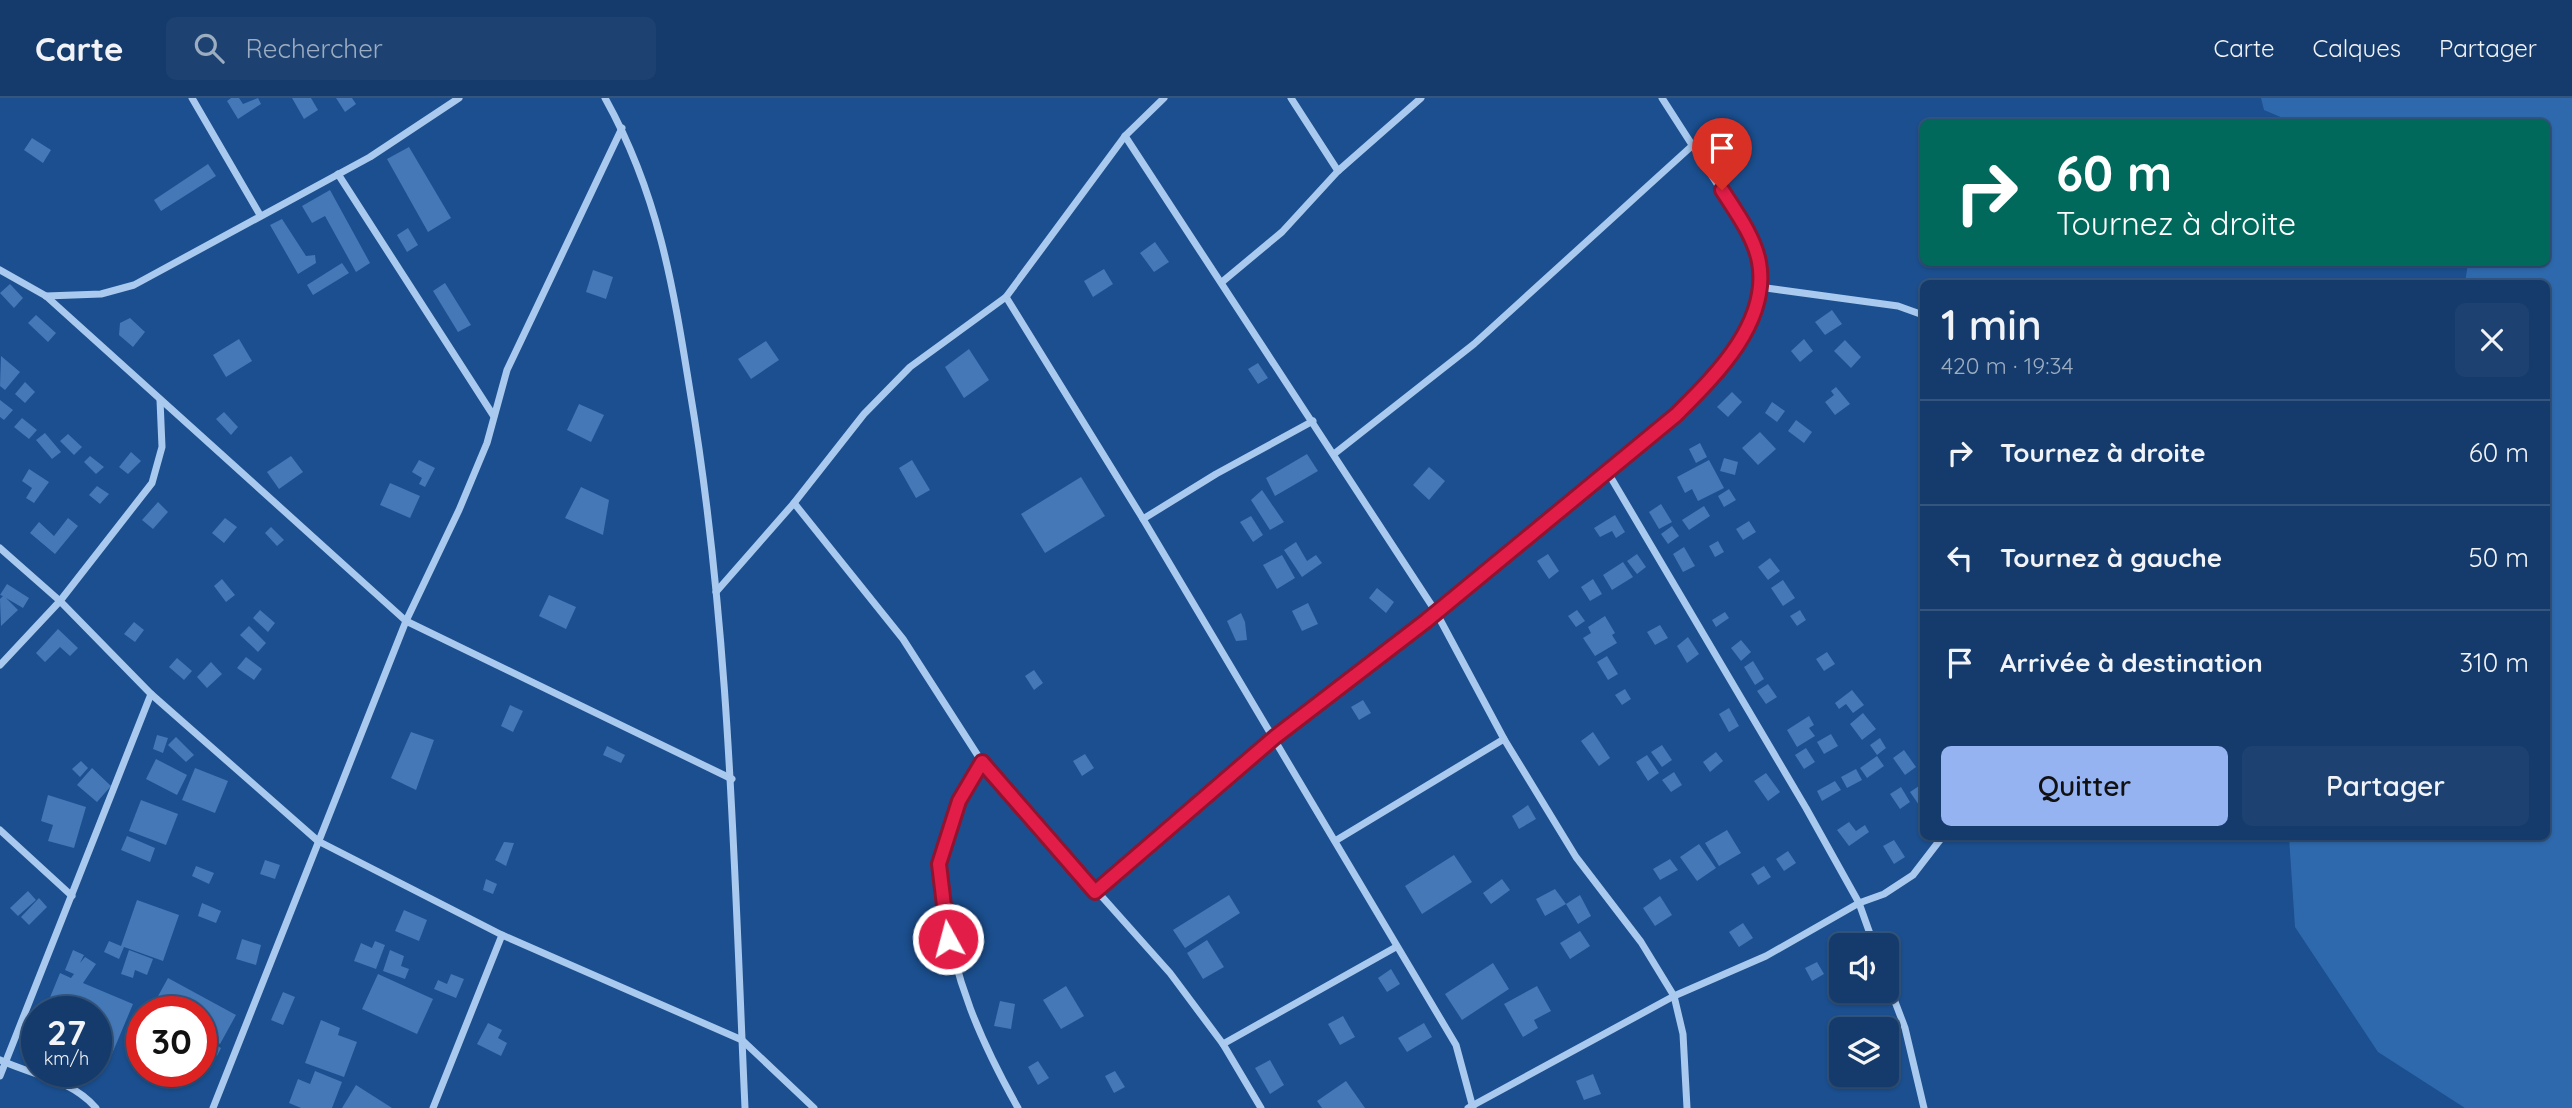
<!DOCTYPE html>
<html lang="fr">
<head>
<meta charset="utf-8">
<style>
	:root { --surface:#143b6b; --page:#1d4271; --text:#f1f3f6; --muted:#9dadc1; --line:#33557e; --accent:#95b2f1 }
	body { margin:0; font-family:Quicksand,sans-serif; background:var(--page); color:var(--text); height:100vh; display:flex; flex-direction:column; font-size:26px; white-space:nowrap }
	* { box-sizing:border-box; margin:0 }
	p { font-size:23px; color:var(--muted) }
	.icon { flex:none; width:38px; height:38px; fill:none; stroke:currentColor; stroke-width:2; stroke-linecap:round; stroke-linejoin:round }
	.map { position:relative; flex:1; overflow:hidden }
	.drawer { position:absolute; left:1920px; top:182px; width:630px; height:560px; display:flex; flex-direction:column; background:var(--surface); border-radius:10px; box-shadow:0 2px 5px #0004,0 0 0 2px var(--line) }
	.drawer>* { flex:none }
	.hud { position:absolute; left:1920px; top:21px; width:630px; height:147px; border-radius:10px; box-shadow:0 2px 5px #0004,0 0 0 2px var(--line); background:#00695c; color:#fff; overflow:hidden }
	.tools { position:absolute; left:1829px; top:835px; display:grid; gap:14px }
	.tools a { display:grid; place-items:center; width:70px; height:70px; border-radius:10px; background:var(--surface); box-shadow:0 2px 5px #0004,0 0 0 2px var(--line); font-size:35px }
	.speed { position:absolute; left:21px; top:898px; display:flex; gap:14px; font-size:35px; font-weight:700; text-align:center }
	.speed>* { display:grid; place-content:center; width:91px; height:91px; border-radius:50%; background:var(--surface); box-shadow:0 2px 5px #0004,0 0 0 2px var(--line); line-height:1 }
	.speed small { font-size:18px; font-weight:400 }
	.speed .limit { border:10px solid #d22; background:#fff; color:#111 }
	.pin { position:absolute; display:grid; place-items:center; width:60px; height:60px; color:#fff; margin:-72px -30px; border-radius:50% 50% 50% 0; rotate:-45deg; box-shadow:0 0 7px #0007 }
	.pin .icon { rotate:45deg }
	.me { position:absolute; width:77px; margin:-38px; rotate:353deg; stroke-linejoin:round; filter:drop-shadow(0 0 5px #0008) }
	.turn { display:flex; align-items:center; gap:24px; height:147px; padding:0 21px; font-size:32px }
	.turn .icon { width:91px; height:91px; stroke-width:2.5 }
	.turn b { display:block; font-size:49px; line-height:60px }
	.round { display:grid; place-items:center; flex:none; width:74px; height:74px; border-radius:10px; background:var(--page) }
	.overview { display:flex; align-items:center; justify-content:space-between; height:119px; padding:0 21px }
	h1 { font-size:42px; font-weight:600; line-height:52px }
	.button { display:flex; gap:14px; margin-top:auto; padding:14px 21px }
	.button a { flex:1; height:80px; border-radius:10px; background:var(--accent); color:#111; font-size:28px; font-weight:600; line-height:80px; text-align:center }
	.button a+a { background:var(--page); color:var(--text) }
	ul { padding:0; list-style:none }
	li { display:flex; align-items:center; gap:21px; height:105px; padding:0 21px; border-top:2px solid var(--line) }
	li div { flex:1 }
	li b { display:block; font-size:26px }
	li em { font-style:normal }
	header { display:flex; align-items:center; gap:42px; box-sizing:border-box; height:98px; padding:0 35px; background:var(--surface); border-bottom:2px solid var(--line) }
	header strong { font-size:33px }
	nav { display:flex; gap:38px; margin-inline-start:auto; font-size:24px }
	.search { width:490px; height:63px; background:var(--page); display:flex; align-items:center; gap:18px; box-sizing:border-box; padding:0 24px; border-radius:10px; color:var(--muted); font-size:26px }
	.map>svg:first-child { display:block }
	.green { fill:#2e69ad }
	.building { fill:#4478b7 }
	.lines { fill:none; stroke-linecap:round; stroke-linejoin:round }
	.minor { stroke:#a9c9ee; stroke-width:7 }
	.route-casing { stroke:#92132f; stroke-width:18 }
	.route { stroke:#e11d48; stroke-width:12 }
</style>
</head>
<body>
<header>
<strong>Carte</strong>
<div class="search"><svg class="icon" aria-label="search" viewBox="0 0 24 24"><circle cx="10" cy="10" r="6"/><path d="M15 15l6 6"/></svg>Rechercher</div>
<nav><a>Carte</a><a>Calques</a><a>Partager</a></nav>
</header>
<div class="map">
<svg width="2572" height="1010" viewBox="0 0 2572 1010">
	<rect width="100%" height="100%" fill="#1b4f8f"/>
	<path class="green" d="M2261,0H2572V1010H2465L2378,954L2295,829L2289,739L2546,738V186L2465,185L2468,165L2546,164V24H2292L2264,12Z"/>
	<g class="building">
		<path d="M231,0H239L243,6L258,0L261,6L238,21L227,3Z"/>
		<path d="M292,0H311L318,12L304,21Z"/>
		<path d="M336,0H352L356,6L345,14Z"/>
		<path d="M32,40L51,52L43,65L24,52Z"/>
		<path d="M409,49L451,120L428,134L387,61Z"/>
		<path d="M208,66L216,78L161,113L154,102Z"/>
		<path d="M330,92L370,165L356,174L325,118L312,125L302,108Z"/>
		<path d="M282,121L306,158L315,157L316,165L298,176L270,127Z"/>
		<path d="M408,130L418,147L407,154L397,137Z"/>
		<path d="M1155,144L1169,164L1154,174L1140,155Z"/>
		<path d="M342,165L349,175L313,197L307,187Z"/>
		<path d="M1104,171L1113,186L1093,199L1084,183Z"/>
		<path d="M593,172L613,179L606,201L586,194Z"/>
		<path d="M445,185L471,227L458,234L433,193Z"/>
		<path d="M10,186L23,200L14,210L0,195Z"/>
		<path d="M1832,212L1842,226L1825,237L1815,224Z"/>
		<path d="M36,217L56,235L48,244L28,225Z"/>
		<path d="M130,220L145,234L133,249L119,237L120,225Z"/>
		<path d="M239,241L252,263L226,279L213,257Z"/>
		<path d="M1804,241L1813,253L1800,264L1791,253Z"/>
		<path d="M1845,242L1861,259L1851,270L1834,253Z"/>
		<path d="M766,243L779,262L751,281L738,261Z"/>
		<path d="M969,251L989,282L964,300L945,269Z"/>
		<path d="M1,258L20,274L5,292L0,288Z"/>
		<path d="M1258,265L1268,280L1258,286L1248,271Z"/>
		<path d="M25,284L35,294L25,305L15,296Z"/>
		<path d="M1836,289L1850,306L1835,317L1825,304L1834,297L1831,293Z"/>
		<path d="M1732,294L1742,304L1728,319L1717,309Z"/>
		<path d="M0,302L13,312L4,322L0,319Z"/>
		<path d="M1772,304L1785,313L1777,324L1765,315Z"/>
		<path d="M579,306L604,317L591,344L567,332Z"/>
		<path d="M224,314L238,329L231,337L216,321Z"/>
		<path d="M22,320L37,332L29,341L14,329Z"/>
		<path d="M1796,322L1812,334L1804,345L1788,333Z"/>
		<path d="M1760,334L1776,351L1758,367L1742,350Z"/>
		<path d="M45,335L61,354L52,361L36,342Z"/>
		<path d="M68,336L82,349L74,357L60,343Z"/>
		<path d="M1700,345L1707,359L1696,365L1689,351Z"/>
		<path d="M131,354L141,363L128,376L119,369Z"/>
		<path d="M1307,356L1318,373L1275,398L1266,380Z"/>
		<path d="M90,358L104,369L96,376L84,364Z"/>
		<path d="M291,358L303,374L279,391L267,374Z"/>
		<path d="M1724,360L1738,364L1735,377L1720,373Z"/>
		<path d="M419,362L435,370L425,389L419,386L422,380L412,374Z"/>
		<path d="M912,362L930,392L916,400L899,370Z"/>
		<path d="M1709,362L1724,390L1698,403L1692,391L1685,395L1677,379Z"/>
		<path d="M1429,369L1445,383L1429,402L1413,387Z"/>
		<path d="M29,371L49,384L34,405L26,400L32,390L22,383Z"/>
		<path d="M1081,379L1105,418L1045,455L1021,416Z"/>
		<path d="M390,385L420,398L410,420L380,407Z"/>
		<path d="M97,388L109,396L100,406L89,397Z"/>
		<path d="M581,389L609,402L603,437L565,420Z"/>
		<path d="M1729,391L1736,402L1724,409L1718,398Z"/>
		<path d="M1262,392L1284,424L1270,432L1251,402Z"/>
		<path d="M158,404L168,414L153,431L142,422Z"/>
		<path d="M1661,406L1672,424L1659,431L1649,414Z"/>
		<path d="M1704,408L1710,418L1689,432L1682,422Z"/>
		<path d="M1615,417L1625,434L1616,440L1612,433L1600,439L1594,430Z"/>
		<path d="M1251,418L1263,437L1253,444L1240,424Z"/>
		<path d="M68,420L78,428L55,456L30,435L39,424L54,438Z"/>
		<path d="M225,420L237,429L224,445L212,435Z"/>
		<path d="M1749,423L1756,434L1743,442L1736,431Z"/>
		<path d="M1672,428L1679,438L1668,446L1661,436Z"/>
		<path d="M271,429L284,442L277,448L265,435Z"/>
		<path d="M1718,443L1724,454L1715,459L1709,448Z"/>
		<path d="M1296,444L1307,463L1316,457L1322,465L1302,479L1284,452Z"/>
		<path d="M1684,449L1695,468L1683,474L1673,456Z"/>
		<path d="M1548,456L1559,473L1549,481L1537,463Z"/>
		<path d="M1637,456L1646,469L1637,476L1627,463Z"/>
		<path d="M1282,457L1295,480L1277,491L1263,467Z"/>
		<path d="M1770,460L1780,473L1768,482L1758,469Z"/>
		<path d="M1623,464L1633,479L1612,492L1603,477Z"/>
		<path d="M222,481L235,497L226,504L214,488Z"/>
		<path d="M1593,481L1602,496L1590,503L1581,489Z"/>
		<path d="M1783,482L1795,500L1783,508L1771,490Z"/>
		<path d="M7,486L29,500L23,510L6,500L18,512L1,528L0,501L3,498L0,497Z"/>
		<path d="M1377,490L1394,504L1386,515L1369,500Z"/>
		<path d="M549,497L576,509L566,531L539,518Z"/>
		<path d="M1308,505L1318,526L1302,533L1292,513Z"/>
		<path d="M260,512L275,525L268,534L253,520Z"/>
		<path d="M1577,512L1585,523L1576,529L1568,518Z"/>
		<path d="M1800,512L1806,522L1797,528L1790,518Z"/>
		<path d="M1725,514L1729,520L1716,529L1712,522Z"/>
		<path d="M1241,515L1245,524L1247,542L1236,543L1227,523Z"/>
		<path d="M1605,518L1615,535L1612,537L1617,545L1595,558L1583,540L1591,535L1588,529Z"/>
		<path d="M134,524L144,532L135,544L124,536Z"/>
		<path d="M1660,527L1668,540L1655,547L1647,534Z"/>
		<path d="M249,528L266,545L258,554L240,537Z"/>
		<path d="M58,531L78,550L70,558L60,549L45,564L36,555Z"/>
		<path d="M1688,539L1699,556L1687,565L1677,548Z"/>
		<path d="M1741,542L1751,554L1741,563L1731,550Z"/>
		<path d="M1827,554L1835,566L1824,573L1816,561Z"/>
		<path d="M1607,558L1618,576L1608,582L1597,564Z"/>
		<path d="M246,559L262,571L254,582L237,570Z"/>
		<path d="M177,560L192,573L184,582L169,569Z"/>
		<path d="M1753,563L1764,581L1755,587L1744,569Z"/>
		<path d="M211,564L222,576L207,590L197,579Z"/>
		<path d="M1034,572L1043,585L1034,592L1025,578Z"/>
		<path d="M1768,586L1777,599L1766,606L1757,593Z"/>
		<path d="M1625,591L1631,601L1622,607L1615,597Z"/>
		<path d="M1852,592L1864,607L1853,615L1846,606L1839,611L1835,605Z"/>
		<path d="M1363,602L1371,615L1359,622L1351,609Z"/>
		<path d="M510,607L523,613L513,634L501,628Z"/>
		<path d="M1729,610L1739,628L1729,634L1719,616Z"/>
		<path d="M1863,615L1876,631L1862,642L1850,626Z"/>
		<path d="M1809,618L1814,627L1809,630L1815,638L1797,649L1787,632Z"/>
		<path d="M411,634L434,642L416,692L391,680Z"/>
		<path d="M1593,634L1610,660L1599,668L1581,643Z"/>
		<path d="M1831,636L1838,648L1824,656L1817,644Z"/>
		<path d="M157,637L168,640L163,655L153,651Z"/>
		<path d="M176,639L194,657L186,664L168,647Z"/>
		<path d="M1880,640L1886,650L1877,657L1870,647Z"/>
		<path d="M1662,647L1672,662L1662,669L1651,654Z"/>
		<path d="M607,648L625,657L621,665L603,657Z"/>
		<path d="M1806,650L1815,664L1804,671L1795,657Z"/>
		<path d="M1904,652L1916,669L1905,677L1893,660Z"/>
		<path d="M1716,654L1723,663L1710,674L1703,664Z"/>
		<path d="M1085,656L1094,670L1082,678L1073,663Z"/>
		<path d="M1647,657L1659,675L1648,683L1636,664Z"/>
		<path d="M1877,658L1884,668L1867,680L1860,670Z"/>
		<path d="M156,661L187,677L177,697L146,681Z"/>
		<path d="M81,663L88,670L80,679L72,671Z"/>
		<path d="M92,670L111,688L97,704L77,687Z"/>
		<path d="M195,670L228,683L215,715L182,702Z"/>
		<path d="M1856,671L1862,682L1847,690L1841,679Z"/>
		<path d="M1674,674L1682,687L1671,694L1662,682Z"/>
		<path d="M1766,675L1780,694L1768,703L1754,683Z"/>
		<path d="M1835,683L1841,692L1822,703L1817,693Z"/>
		<path d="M1922,686L1923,704L1919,707L1910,694Z"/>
		<path d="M1901,689L1910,704L1900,711L1890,696Z"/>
		<path d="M48,697L86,709L74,750L48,743L53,727L41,723Z"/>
		<path d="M141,702L178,716L166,747L129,733Z"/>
		<path d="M1528,707L1536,721L1519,731L1512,718Z"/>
		<path d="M1849,724L1856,733L1865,727L1869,734L1849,748L1837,732Z"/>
		<path d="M1727,732L1741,755L1719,768L1705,745Z"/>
		<path d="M127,738L155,750L150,764L121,752Z"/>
		<path d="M1894,742L1905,759L1894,766L1883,748Z"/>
		<path d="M504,744L514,745L506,768L495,762Z"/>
		<path d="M1699,746L1716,770L1697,783L1680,759Z"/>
		<path d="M1788,753L1796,765L1784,773L1776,761Z"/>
		<path d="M1454,757L1472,784L1422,816L1405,788Z"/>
		<path d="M1670,761L1678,772L1660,782L1653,771Z"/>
		<path d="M265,762L280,767L275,781L260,776Z"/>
		<path d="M196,768L214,775L209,786L192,778Z"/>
		<path d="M1764,768L1771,779L1758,787L1751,776Z"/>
		<path d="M486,781L497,786L493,796L483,792Z"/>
		<path d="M1502,781L1510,792L1491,806L1483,795Z"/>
		<path d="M1555,791L1566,806L1545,818L1536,801Z"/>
		<path d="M28,793L36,802L18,818L10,810Z"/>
		<path d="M1229,797L1240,815L1185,850L1173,832Z"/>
		<path d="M1580,797L1591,818L1578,826L1566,806Z"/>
		<path d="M1660,798L1672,817L1655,828L1643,810Z"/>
		<path d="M39,800L47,809L29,827L21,819Z"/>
		<path d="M137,802L179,817L163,863L124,849L119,861L104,854L109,843L121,848Z"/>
		<path d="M202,805L221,813L216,825L198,818Z"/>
		<path d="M404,812L427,822L419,843L395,833Z"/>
		<path d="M1743,825L1753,840L1739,849L1729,834Z"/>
		<path d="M1580,833L1590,848L1570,861L1560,845Z"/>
		<path d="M242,841L261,847L256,867L236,861Z"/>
		<path d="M1207,842L1224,869L1203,881L1187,855Z"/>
		<path d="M375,843L385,847L376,871L354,863L361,845L372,850Z"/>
		<path d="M73,852L84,857L80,865L85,859L96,866L83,885L133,906L112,956L96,949V914H44L60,875L71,880L74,876L65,872Z"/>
		<path d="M129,852L153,861L147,877L135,872L133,880L121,876Z"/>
		<path d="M390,852L404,858L401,868L409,871L405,881L383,873Z"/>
		<path d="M1817,864L1824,876L1812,883L1805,870Z"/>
		<path d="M1493,865L1509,891L1462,922L1445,896Z"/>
		<path d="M1391,871L1400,886L1387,894L1378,880Z"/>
		<path d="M378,876L433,901L417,936L362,911Z"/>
		<path d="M451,876L464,881L456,900L434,891L438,882L447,886Z"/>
		<path d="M168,880L236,917L220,946L201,936V914H161L152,909Z"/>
		<path d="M1066,888L1084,918L1061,931L1043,902Z"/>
		<path d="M1537,888L1551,913L1534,922L1538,930L1523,939L1504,906Z"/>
		<path d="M283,894L295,899L283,927L271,922Z"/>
		<path d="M1000,903L1015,906L1011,931L994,928Z"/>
		<path d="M1343,918L1355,939L1340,947L1328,926Z"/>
		<path d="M321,922L340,930L338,937L357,944L344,979L305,965Z"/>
		<path d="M488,925L502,932L498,940L507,945L501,958L477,946Z"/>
		<path d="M1424,925L1432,939L1407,954L1398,940Z"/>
		<path d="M142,938V965L131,959Z"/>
		<path d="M201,939L221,950L217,958L201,950Z"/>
		<path d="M1270,962L1284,987L1270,996L1255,970Z"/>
		<path d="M1038,963L1049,980L1038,987L1028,969Z"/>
		<path d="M158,973H187L181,985Z"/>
		<path d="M315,973L342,984L332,1010H301L289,1005L298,981L310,986Z"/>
		<path d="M1115,973L1125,989L1114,995L1105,978Z"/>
		<path d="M1593,976L1601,996L1584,1002L1576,983Z"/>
		<path d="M1346,983L1365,1010H1322L1317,1003Z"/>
		<path d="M356,987L392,1010H342Z"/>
	</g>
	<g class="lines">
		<g class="minor">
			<path d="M192,0L260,117"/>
			<path d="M605,0C658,95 673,187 690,293C730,530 734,771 745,1010"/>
			<path d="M1291,0L1338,73L1421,0"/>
			<path d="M1125,38L1436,514L1504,641L1576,759L1641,844L1674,898L1683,936L1687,1010"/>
			<path d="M338,76L493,317"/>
			<path d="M0,172L46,198L406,523L732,681"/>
			<path d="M1222,184L1282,134L1338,73"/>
			<path d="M1759,189L1898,208L1923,217"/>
			<path d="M46,198L101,196L134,187L370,59L459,0"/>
			<path d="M1006,199L1143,421L1216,376L1313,323"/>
			<path d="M1334,356L1474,246L1694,46"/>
			<path d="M1607,373L1806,710L1859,805L1874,847"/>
			<path d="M794,405L903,541L982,664L1170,875L1223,946L1261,1010"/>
			<path d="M1143,421L1456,947L1473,1010"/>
			<path d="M0,450L60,503L151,596L318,743L502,837L742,942L814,1010"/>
			<path d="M716,494L794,405L864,316L910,269L1006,199L1125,38L1164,0"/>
			<path d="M0,567L60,503L152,385L162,349L160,302"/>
			<path d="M982,664C964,694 939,732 939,768C939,780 942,793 944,805C953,880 981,944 1018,1010"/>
			<path d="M0,732L72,798"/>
			<path d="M1335,743L1504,641"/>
			<path d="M1095,794L1275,639L1426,523L1557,416L1676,317L1711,282L1755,214L1759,164L1750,137L1662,0"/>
			<path d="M1886,880L1905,930L1924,1010"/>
			<path d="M1223,946L1396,849"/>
			<path d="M0,962C33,978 70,980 96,1010"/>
			<path d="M0,978L151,596"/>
			<path d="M213,1010L406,523L459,412L487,345L507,272L622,30"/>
			<path d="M433,1010L502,837"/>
			<path d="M1468,1010L1674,898L1766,858L1859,805L1884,796L1913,777L1943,738"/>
		</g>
	</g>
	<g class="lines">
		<defs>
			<path id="route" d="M948,841L939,766L959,703L982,664L1095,794L1275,639L1426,523L1676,317C1715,278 1770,225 1759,164C1754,138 1736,114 1722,92"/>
		</defs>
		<use href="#route" class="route-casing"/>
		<use href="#route" class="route"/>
	</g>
</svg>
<div class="tools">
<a><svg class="icon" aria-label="sound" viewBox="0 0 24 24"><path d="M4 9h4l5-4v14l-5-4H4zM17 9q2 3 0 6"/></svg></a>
<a><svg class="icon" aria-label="layers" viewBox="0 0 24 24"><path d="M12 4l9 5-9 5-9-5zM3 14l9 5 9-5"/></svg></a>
</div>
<div class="speed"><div>27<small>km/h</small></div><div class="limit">30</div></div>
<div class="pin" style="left:1722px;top:92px;background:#d93025"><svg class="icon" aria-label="arrive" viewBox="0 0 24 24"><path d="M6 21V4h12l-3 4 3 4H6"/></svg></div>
<svg class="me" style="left:948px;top:841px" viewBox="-20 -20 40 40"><circle r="17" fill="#e11d48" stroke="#fff" stroke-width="3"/><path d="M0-11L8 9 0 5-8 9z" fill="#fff"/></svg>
<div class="hud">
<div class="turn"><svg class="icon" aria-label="right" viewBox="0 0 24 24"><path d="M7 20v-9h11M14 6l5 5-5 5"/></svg><div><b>60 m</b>Tournez à droite</div></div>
</div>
<section class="drawer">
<div class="overview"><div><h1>1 min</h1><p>420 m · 19:34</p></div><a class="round"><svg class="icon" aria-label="close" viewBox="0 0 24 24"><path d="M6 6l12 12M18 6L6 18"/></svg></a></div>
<ul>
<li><svg class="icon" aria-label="right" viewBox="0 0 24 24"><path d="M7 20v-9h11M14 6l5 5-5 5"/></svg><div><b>Tournez à droite</b></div><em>60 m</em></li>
<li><svg class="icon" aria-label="left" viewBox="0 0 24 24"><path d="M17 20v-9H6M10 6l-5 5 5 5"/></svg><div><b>Tournez à gauche</b></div><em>50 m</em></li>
<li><svg class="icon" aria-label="arrive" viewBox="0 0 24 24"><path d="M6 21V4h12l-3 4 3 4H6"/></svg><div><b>Arrivée à destination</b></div><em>310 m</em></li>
</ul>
<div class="button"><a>Quitter</a><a>Partager</a></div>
</section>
</div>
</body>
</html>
